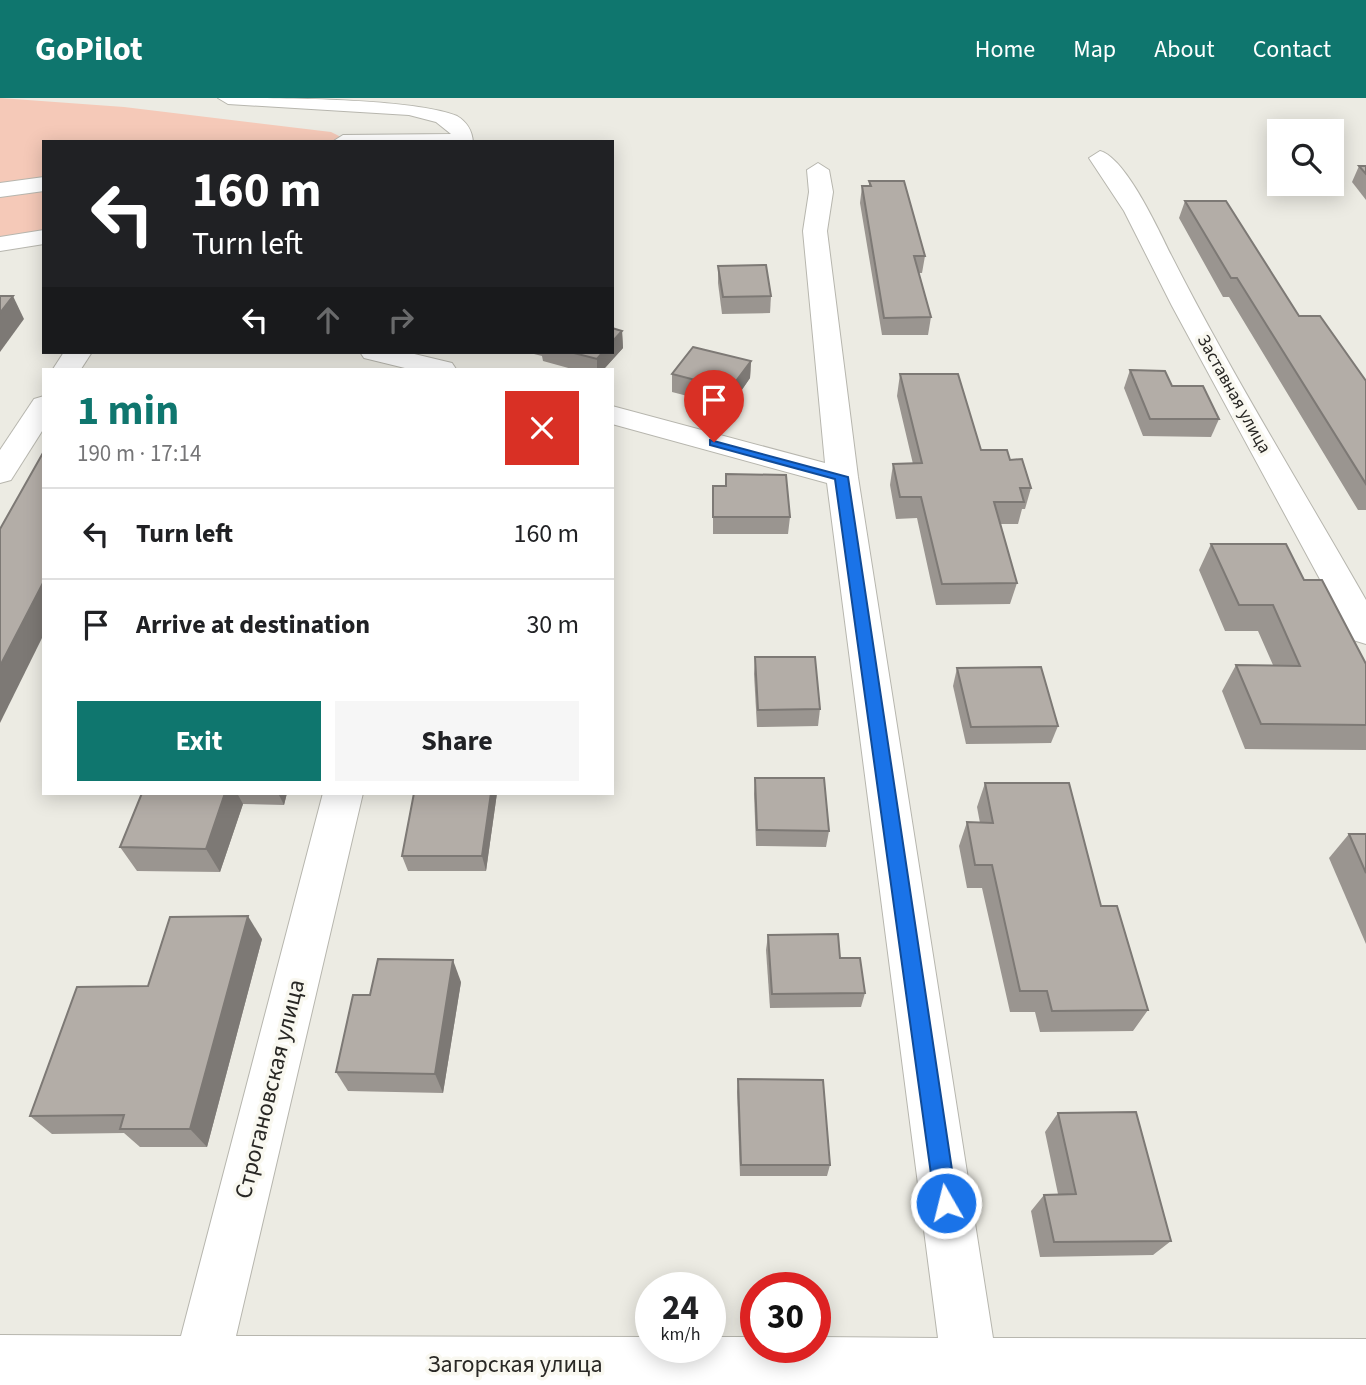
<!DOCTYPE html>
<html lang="en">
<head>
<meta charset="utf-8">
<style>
	:root { --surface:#fff; --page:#f6f6f6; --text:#202124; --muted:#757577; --line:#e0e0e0; --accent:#0f766e }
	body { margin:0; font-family:"Source Sans 3",sans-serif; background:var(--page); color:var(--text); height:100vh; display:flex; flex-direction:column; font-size:26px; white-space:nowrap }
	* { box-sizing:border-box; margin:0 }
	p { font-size:23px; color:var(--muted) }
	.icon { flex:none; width:38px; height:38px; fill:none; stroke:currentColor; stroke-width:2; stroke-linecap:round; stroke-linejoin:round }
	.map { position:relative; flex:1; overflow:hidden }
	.details { position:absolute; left:42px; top:270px; width:572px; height:427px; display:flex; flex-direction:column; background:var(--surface); border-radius:0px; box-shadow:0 4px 18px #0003 }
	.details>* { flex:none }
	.hud { position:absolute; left:42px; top:42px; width:572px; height:214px; border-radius:0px; box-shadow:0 4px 18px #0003; background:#202124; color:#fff; overflow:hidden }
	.tools { position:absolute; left:1267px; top:21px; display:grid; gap:14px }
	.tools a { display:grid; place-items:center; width:77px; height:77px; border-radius:0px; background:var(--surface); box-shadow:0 4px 18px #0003; font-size:35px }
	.speed { position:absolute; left:635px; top:1174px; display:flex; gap:14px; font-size:35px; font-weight:700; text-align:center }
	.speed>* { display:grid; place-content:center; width:91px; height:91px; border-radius:50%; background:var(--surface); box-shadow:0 4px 18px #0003; line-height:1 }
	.speed small { font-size:18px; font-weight:400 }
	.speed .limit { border:10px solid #d22; background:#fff; color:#111 }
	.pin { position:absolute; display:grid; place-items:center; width:60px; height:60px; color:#fff; margin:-72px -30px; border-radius:50% 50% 50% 0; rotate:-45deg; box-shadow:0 0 7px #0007 }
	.pin .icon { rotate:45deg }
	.me { position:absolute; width:77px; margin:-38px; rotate:352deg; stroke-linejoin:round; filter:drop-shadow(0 0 5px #0008) }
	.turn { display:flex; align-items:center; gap:24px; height:147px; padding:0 35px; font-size:32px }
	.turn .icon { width:91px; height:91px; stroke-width:2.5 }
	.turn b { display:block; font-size:49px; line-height:60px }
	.lanes { display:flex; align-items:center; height:66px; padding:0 35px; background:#0003; justify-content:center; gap:35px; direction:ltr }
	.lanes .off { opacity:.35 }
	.round { display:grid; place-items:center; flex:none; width:74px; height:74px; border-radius:0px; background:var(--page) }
	.summary { display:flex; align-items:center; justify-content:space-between; height:119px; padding:0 35px }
	h1 { font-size:42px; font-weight:700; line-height:52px; color:var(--accent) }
	.action { display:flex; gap:14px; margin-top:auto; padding:14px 35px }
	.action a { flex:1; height:80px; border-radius:0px; background:var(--accent); color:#fff; font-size:28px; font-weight:700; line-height:80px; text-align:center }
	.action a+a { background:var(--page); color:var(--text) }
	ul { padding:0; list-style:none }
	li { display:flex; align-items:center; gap:21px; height:91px; padding:0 35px; border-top:2px solid var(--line) }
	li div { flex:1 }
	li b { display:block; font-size:26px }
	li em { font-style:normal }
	header { display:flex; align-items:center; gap:42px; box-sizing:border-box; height:98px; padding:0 35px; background:var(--accent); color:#fff }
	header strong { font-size:33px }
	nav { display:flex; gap:38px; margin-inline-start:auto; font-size:24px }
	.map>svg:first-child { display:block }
	.green { fill:#f5c9b8 }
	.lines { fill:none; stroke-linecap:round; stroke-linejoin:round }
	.minor-casing { stroke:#b7b6ae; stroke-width:2 }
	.minor { fill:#fff; fill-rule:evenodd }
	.wall { fill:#9a9590 }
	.shaded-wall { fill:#7d7975 }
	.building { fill:#b3ada7; stroke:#7d7975; stroke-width:2 }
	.route { fill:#1a73e8; stroke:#114b97; stroke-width:2 }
	.labels { text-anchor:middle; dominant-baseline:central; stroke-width:7; stroke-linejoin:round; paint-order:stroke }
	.far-street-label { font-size:18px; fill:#292825; stroke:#f9f8f0 }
	.near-street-label { font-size:24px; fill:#292825; stroke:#f9f8f0 }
</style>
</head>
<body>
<header>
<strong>GoPilot</strong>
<nav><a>Home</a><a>Map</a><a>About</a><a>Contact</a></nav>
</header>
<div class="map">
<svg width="1366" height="1287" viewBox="0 0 1366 1287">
	<rect width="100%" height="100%" fill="#ecebe3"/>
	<path class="green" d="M0,0L124,9L331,34L351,44H44V135L0,141Z"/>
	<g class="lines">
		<defs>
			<g id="minor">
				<path d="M218,0C273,0 412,0 457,18C467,24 472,32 473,44H332L343,37L451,36L436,24L409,17L228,6Z"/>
				<path d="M1100,53C1126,60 1159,133 1171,157C1231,275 1301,388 1366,502V546L1353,542L1348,533L1172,208L1124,113L1089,60Z"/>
				<path d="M818,65L829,72L833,94L827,133L858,379L993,1240L1366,1241V1287H0V1237L181,1238L323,695H363L236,1238L651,1239V1250H710V1239H756V1250H816V1239L938,1240L827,385L612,326V308L825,365L803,133L809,94L807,72Z"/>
				<path d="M44,79V93L0,99V85Z"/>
				<path d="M44,132V146L0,153V139Z"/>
				<path d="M64,254H92L81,271H53Z"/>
				<path d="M360,254H406L452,265L456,271H409L364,260Z"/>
				<path d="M44,298V330L11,382L0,385V352L34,301Z"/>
			</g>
		</defs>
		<use href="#minor" class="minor-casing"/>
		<use href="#minor" class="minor"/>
	</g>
	<g class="wall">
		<path d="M1359,68H1366V102L1352,84Z"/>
		<path d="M869,83L925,158L922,175H918L931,219L928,237H882L860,105L862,88H869Z"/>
		<path d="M1185,103L1299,218L1366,283V412H1358L1229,199H1223L1179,120Z"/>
		<path d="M718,168L771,198L770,215L722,216L718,185Z"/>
		<path d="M622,233L623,250L604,271H572L543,263L542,258L526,254H612Z"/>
		<path d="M751,263L750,280L730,309L672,294V276Z"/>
		<path d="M1130,272L1172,288L1219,321L1211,339L1143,338L1124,290Z"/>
		<path d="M900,276L981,352L1010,362L1031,390L1025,411H1022L1018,426H1000L1017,485L1010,506L936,507L917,420L896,421L890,387L893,366H913L897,298Z"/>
		<path d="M726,376L790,419L788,436H713V388H725Z"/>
		<path d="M1211,446L1304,482L1366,566V652L1245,651L1222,593L1236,567H1273L1258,533H1225L1199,472Z"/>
		<path d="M755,559L820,611L818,628L757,629L754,576Z"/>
		<path d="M957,570L1058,628L1051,645L966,646L953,588Z"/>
		<path d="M755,680L829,733L826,749L756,748L754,696Z"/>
		<path d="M985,685L1101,808L1148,912L1133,933L1040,934L1035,914H1010L982,790H967L959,748L967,724L980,725L977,709Z"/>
		<path d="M142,695H287L284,707L243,706L220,774L137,773L120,749Z"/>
		<path d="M497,695L486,773H408L402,758Z"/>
		<path d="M1349,736H1366V846L1329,760Z"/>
		<path d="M768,837L840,860L865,895L861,909L770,910L766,852Z"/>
		<path d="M262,841L207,1049H140L124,1035L52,1036L30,1018L148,888Z"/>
		<path d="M461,884L443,995L348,993L336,974Z"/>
		<path d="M738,981L830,1067L827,1078H740L737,994Z"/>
		<path d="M1058,1015L1171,1143L1153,1157L1040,1159L1031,1113L1044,1097L1058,1096L1045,1034Z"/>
	</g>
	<g class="shaded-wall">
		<path d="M13,198L24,221L0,254V215Z"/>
		<path d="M622,233L623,250L604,271H597V261L603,254H612V244Z"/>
		<path d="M751,263L750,280L730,309V291Z"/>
		<path d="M44,483V536L0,625V568Z"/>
		<path d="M225,695H237L243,706L220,774L206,751Z"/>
		<path d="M278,695H287L284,707Z"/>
		<path d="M491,695H497L486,773L482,758Z"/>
		<path d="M248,818L262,841L207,1049L190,1031Z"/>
		<path d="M453,862L461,884L443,995L435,976Z"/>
	</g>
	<g class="building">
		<path d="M1359,68H1366V76Z"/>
		<path d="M869,83H904L925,158H914L931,219L884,220L862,88H871Z"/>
		<path d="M1185,103H1226L1299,218H1320L1366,283V386L1237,180H1231Z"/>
		<path d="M766,167L771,198L723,199L718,168Z"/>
		<path d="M0,198H13L0,215Z"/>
		<path d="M612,230L622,233L612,244Z"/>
		<path d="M693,249L751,263L730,291L672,276Z"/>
		<path d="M570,254H603L597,261Z"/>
		<path d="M1130,272L1165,273L1172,288H1203L1219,321H1150Z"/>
		<path d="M900,276H958L981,352H1007L1010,362L1022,361L1031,390H1020L1024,404H994L1017,485L942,486L921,399H900L893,366L922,365Z"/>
		<path d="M44,353V483L0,568V431Z"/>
		<path d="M726,376L786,377L790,419H713V388H726Z"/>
		<path d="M1211,446H1286L1304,482H1322L1366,566V627L1261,626L1236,567L1300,568L1273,507H1239Z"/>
		<path d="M755,559H815L820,611L758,612Z"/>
		<path d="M1041,569L1058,628L971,629L957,570Z"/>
		<path d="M755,680H824L829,733L757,732Z"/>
		<path d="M985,685H1069L1101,808H1117L1148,912L1052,913L1047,893H1020L992,767H975L967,724L993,725Z"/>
		<path d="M142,695H225L206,751L120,749Z"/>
		<path d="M414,695H491L482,758H402Z"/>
		<path d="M1349,736H1366V775Z"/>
		<path d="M248,818L190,1031H120L124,1017L30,1018L77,889L148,888L170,819Z"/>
		<path d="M838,836L840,860H860L865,895L772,896L768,837Z"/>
		<path d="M378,861L453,862L435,976L336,974L353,897H370Z"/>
		<path d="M738,981L823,982L830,1067H741Z"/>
		<path d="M1136,1014L1171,1143L1054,1144L1044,1097L1076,1096L1058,1015Z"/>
	</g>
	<path class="route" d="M710,342L848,379L957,1105L953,1113L946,1116L938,1113L935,1105L835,381L710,347Z"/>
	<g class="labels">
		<g class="far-street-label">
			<text transform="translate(1234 296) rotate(61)">Заставная улица</text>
		</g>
		<g class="near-street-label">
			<text transform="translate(270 991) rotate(-76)">Строгановская улица</text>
			<text x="515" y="1266">Загорская улица</text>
		</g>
	</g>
</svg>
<div class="tools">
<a><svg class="icon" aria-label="search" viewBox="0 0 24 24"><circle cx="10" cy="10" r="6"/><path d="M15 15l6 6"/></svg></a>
</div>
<div class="speed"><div>24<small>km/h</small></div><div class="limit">30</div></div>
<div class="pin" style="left:714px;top:344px;background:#d93025"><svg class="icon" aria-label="arrive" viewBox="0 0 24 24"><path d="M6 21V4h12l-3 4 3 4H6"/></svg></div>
<svg class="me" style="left:946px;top:1105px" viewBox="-20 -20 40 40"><circle r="17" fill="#1a73e8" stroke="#fff" stroke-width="3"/><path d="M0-11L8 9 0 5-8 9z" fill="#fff"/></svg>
<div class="hud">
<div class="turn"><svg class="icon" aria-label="left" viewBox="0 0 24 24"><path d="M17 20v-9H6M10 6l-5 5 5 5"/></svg><div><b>160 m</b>Turn left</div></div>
<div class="lanes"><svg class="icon" aria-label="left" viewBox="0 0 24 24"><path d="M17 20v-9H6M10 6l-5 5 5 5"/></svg><svg class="icon off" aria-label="ahead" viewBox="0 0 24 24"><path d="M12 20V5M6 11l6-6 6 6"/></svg><svg class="icon off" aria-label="right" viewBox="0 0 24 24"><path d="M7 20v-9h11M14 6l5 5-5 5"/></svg></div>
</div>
<section class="details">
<div class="summary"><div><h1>1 min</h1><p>190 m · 17:14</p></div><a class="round" style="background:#d93025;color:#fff"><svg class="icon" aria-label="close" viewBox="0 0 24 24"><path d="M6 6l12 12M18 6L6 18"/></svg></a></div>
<ul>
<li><svg class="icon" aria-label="left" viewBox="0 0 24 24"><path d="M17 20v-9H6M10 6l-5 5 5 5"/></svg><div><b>Turn left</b></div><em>160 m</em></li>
<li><svg class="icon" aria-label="arrive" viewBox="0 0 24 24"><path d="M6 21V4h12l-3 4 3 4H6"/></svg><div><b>Arrive at destination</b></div><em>30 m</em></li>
</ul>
<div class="action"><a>Exit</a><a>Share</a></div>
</section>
</div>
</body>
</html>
